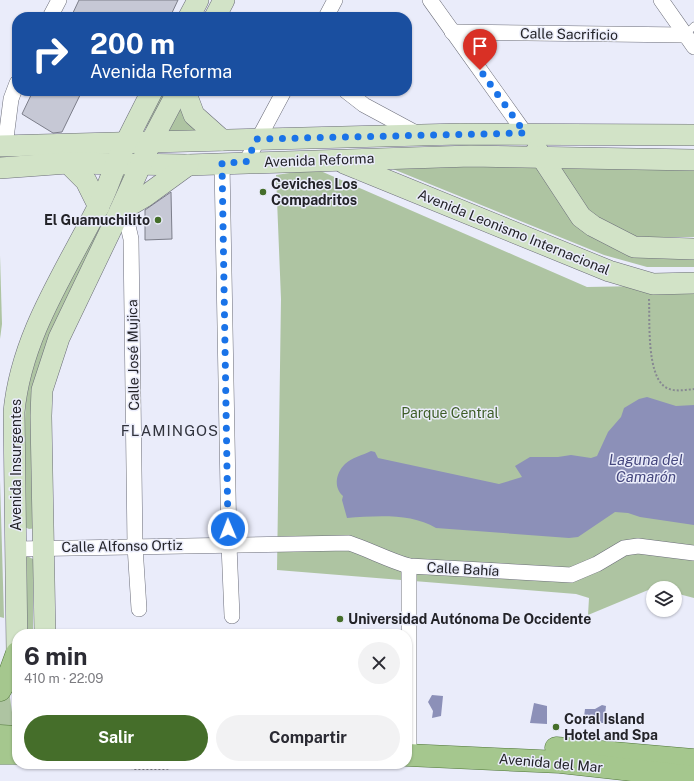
<!DOCTYPE html>
<html lang="es">
<head>
<meta charset="utf-8">
<style>
	:root { --surface:#fff; --page:#f2f2f3; --text:#2b2b33; --muted:#7c7c81; --accent:#456e2a }
	body { margin:0; font-family:"Public Sans",sans-serif; background:var(--page); color:var(--text); height:100vh; display:flex; flex-direction:column; font-size:15px; white-space:nowrap }
	* { box-sizing:border-box; margin:0 }
	p { font-size:13px; color:var(--muted) }
	.icon { flex:none; width:22px; height:22px; fill:none; stroke:currentColor; stroke-width:2; stroke-linecap:round; stroke-linejoin:round }
	.map { position:relative; flex:1; overflow:hidden }
	.side { position:absolute; left:12px; top:629px; width:400px; height:140px; display:flex; flex-direction:column; background:var(--surface); border-radius:16px; box-shadow:0 1px 3px #0004 }
	.side>* { flex:none }
	.top-card { position:absolute; left:12px; top:12px; width:400px; height:84px; border-radius:16px; box-shadow:0 1px 3px #0004; background:#1a4fa0; color:#fff; overflow:hidden }
	.tools { position:absolute; left:646px; top:581px; display:grid; gap:8px }
	.tools a { display:grid; place-items:center; width:36px; height:36px; border-radius:50%; background:var(--surface); box-shadow:0 1px 3px #0004; font-size:20px }
	.pin { position:absolute; display:grid; place-items:center; width:34px; height:34px; color:#fff; margin:-41px -17px; border-radius:50% 50% 50% 0; rotate:-45deg; box-shadow:0 0 4px #0007 }
	.pin .icon { rotate:45deg }
	.me { position:absolute; width:44px; margin:-22px; rotate:359deg; stroke-linejoin:round; filter:drop-shadow(0 0 3px #0008) }
	.turn { display:flex; align-items:center; gap:14px; height:84px; padding:0 12px; font-size:18px }
	.turn .icon { width:52px; height:52px; stroke-width:2.5 }
	.turn b { display:block; font-size:28px; line-height:34px }
	.round { display:grid; place-items:center; flex:none; width:42px; height:42px; border-radius:21px; background:var(--page) }
	.summary { display:flex; align-items:center; justify-content:space-between; height:68px; padding:0 12px }
	h1 { font-size:24px; font-weight:700; line-height:30px }
	.primary-button { display:flex; gap:8px; margin-top:auto; padding:8px 12px }
	.primary-button a { flex:1; height:46px; border-radius:24px; background:var(--accent); color:#fff; font-size:16px; font-weight:700; line-height:46px; text-align:center }
	.primary-button a+a { background:var(--page); color:var(--text) }
	.map>svg:first-child { display:block }
	.green { fill:#aec4a2 }
	.water { fill:#8c90b8 }
	.building { fill:#c6c8d5; stroke:#7c7e8a }
	.lines { fill:none; stroke-linecap:round; stroke-linejoin:round }
	.lane-casing { stroke:#6b6d79; stroke-width:8 }
	.street-casing { stroke:#6b6d79; stroke-width:16 }
	.secondary-casing { stroke:#6b6d79; stroke-width:22 }
	.primary-casing { stroke:#50763a; stroke-width:23 }
	.path { stroke:#878892; stroke-width:2; stroke-dasharray:2 2; stroke-linecap:butt }
	.lane { stroke:#fff; stroke-width:7 }
	.street { stroke:#fff; stroke-width:15 }
	.secondary { stroke:#d2e3c7; stroke-width:21 }
	.primary { stroke:#a5c78e; stroke-width:22 }
	.route { stroke:#1a73e8; stroke-width:7; stroke-dasharray:0 12.6 }
	.poi-dot { fill:#456e2a; stroke:#eaecfa; stroke-width:1.5 }
	.labels { text-anchor:middle; dominant-baseline:central; stroke-width:3; stroke-linejoin:round; paint-order:stroke }
	.street-label { font-size:14px; fill:#232328; stroke:#eaecfa }
	.poi-label { font-size:14px; font-weight:bold; fill:#232328; stroke:#eaecfa; text-anchor:start }
	.park-label { font-size:14px; fill:#3e5e28; stroke:#eaecfa }
	.neighbourhood-label { font-size:15px; letter-spacing:1px; fill:#31333d; stroke:#eaecfa }
	.water-label { font-size:15px; font-style:italic; fill:#46487f; stroke:#eaecfa }
</style>
</head>
<body>
<div class="map">
<svg width="694" height="781" viewBox="0 0 694 781">
	<rect width="100%" height="100%" fill="#eaecfa"/>
	<g class="green">
		<path d="M163,91H171L150,134L146,127Z"/>
		<path d="M185,108L200,135L167,137L178,109Z"/>
		<path d="M122,163L133,164L55,325L37,528L29,529L22,526L26,386L44,327Z"/>
		<path d="M383,165L541,166L584,227L694,252V267H647L604,255Z"/>
		<path d="M553,168H694V237H633L597,220Z"/>
		<path d="M316,169L587,287L694,285V598L675,593V588H653L588,615L589,598L576,594L277,570L281,299L276,175Z"/>
		<path d="M0,255L2,324L0,339Z"/>
		<path d="M0,480L4,618L0,617Z"/>
		<path d="M27,556L33,559V634H23L21,560Z"/>
		<path d="M9,690L14,727H0V693Z"/>
	</g>
	<g class="water">
		<path d="M647,397L676,406L694,405V525L640,517L628,513L615,512L578,537L569,538L436,528C411,513 376,516 347,518L342,500L343,496C333,487 336,473 345,464C351,458 363,455 371,451L375,452L378,458L499,484L522,477L515,466L530,457H558L571,455L591,458L597,456L608,432L621,417L624,408L639,399Z"/>
		<path d="M432,695L443,696L441,716L432,718L433,711L428,702Z"/>
		<path d="M534,703L547,706V724L530,723Z"/>
		<path d="M602,705L606,706L604,723H596L594,718L584,717L585,709H595Z"/>
	</g>
	<g class="building">
		<path d="M79,0H178L170,17H71Z"/>
		<path d="M33,91H82L62,132L53,133L22,114Z"/>
		<path d="M171,192L172,239L145,240V210Z"/>
	</g>
	<g class="lines">
		<defs>
			<path id="lane" d="M685,35L694,26"/>
			<g id="street">
				<path d="M430,0L525,133"/>
				<path d="M661,0L694,47"/>
				<path d="M50,17L59,0"/>
				<path d="M326,17L335,0"/>
				<path d="M452,32L685,35"/>
				<path d="M346,91L364,105L418,134"/>
				<path d="M5,146L11,99L17,83"/>
				<path d="M246,162L284,91"/>
				<path d="M222,163L229,545L232,616"/>
				<path d="M118,215L128,226L131,239L135,546L139,609"/>
				<path d="M16,549L349,543C370,550 388,560 409,566L571,575L597,564L624,548L638,546L694,553"/>
				<path d="M409,756V566"/>
			</g>
			<g id="secondary">
				<path d="M189,17L198,0"/>
				<path d="M215,17L224,0"/>
				<path d="M185,91L194,115L222,140"/>
				<path d="M0,146L460,134L694,135"/>
				<path d="M537,150L581,217L593,226L634,247L694,249"/>
				<path d="M68,163L86,181L99,207"/>
				<path d="M344,163L609,271L653,284L694,283"/>
				<path d="M0,168L68,163L188,165L471,156L694,160"/>
				<path d="M120,211L144,197L188,165"/>
				<path d="M45,634L41,416L42,390L59,338L118,215L151,142L178,91"/>
				<path d="M17,654L14,412C21,337 64,274 97,209C105,195 110,179 116,164C127,139 140,115 152,91"/>
			</g>
			<g id="primary">
				<path d="M0,690L9,675L17,653"/>
				<path d="M0,736L17,737"/>
				<path d="M556,748L694,760"/>
				<path d="M0,753H17"/>
				<path d="M407,755L560,762L694,777"/>
			</g>
		</defs>
		<use href="#lane" class="lane-casing"/>
		<use href="#street" class="street-casing"/>
		<use href="#secondary" class="secondary-casing"/>
		<use href="#primary" class="primary-casing"/>
		<g class="path">
			<path d="M649,299C650,320 646,378 667,388C675,392 685,390 694,389"/>
			<path d="M79,764H115L135,769H166L183,765L396,768"/>
		</g>
		<use href="#lane" class="lane"/>
		<use href="#street" class="street"/>
		<use href="#secondary" class="secondary"/>
		<use href="#primary" class="primary"/>
	</g>
	<g class="lines">
		<path class="route" d="M228,529L222,163L246,162L257,139L525,133L480,70"/>
	</g>
	<g class="poi-dot">
		<circle cx="263" cy="192" r="4"/>
		<circle cx="158" cy="220" r="4"/>
		<circle cx="340" cy="619" r="4"/>
		<circle cx="556" cy="727" r="4"/>
	</g>
	<g class="labels">
		<g class="street-label">
			<text transform="translate(569 34) rotate(1)">Calle Sacrificio</text>
			<text transform="translate(319 160) rotate(-2)">Avenida Reforma</text>
			<text transform="translate(514 232) rotate(22)">Avenida Leonismo Internacional</text>
			<text transform="translate(133 355) rotate(-91)">Calle José Mujica</text>
			<text transform="translate(16 465) rotate(-90)">Avenida Insurgentes</text>
			<text transform="translate(122 546) rotate(-1)">Calle Alfonso Ortiz</text>
			<text transform="translate(463 569) rotate(3)">Calle Bahía</text>
			<text transform="translate(551 763) rotate(5)">Avenida del Mar</text>
		</g>
		<g class="poi-label">
			<text x="271" y="184">Ceviches Los<tspan x="271" dy="16">Compadritos</tspan></text>
			<text x="150" y="220" text-anchor="end">El Guamuchilito</text>
			<text x="348" y="619">Universidad Autónoma De Occidente</text>
			<text x="564" y="719">Coral Island<tspan x="564" dy="16">Hotel and Spa</tspan></text>
		</g>
		<g class="park-label">
			<text x="450" y="413">Parque Central</text>
		</g>
		<g class="neighbourhood-label">
			<text x="170" y="430">FLAMINGOS</text>
		</g>
		<g class="water-label">
			<text x="646" y="459">Laguna del<tspan x="646" dy="17">Camarón</tspan></text>
		</g>
	</g>
</svg>
<div class="tools">
<a><svg class="icon" aria-label="layers" viewBox="0 0 24 24"><path d="M12 4l9 5-9 5-9-5zM3 14l9 5 9-5"/></svg></a>
</div>
<div class="pin" style="left:480px;top:70px;background:#d93025"><svg class="icon" aria-label="arrive" viewBox="0 0 24 24"><path d="M6 21V4h12l-3 4 3 4H6"/></svg></div>
<svg class="me" style="left:228px;top:529px" viewBox="-20 -20 40 40"><circle r="17" fill="#1a73e8" stroke="#fff" stroke-width="3"/><path d="M0-11L8 9 0 5-8 9z" fill="#fff"/></svg>
<div class="top-card">
<div class="turn"><svg class="icon" aria-label="right" viewBox="0 0 24 24"><path d="M7 20v-9h11M14 6l5 5-5 5"/></svg><div><b>200 m</b>Avenida Reforma</div></div>
</div>
<section class="side">
<div class="summary"><div><h1>6 min</h1><p>410 m · 22:09</p></div><a class="round"><svg class="icon" aria-label="close" viewBox="0 0 24 24"><path d="M6 6l12 12M18 6L6 18"/></svg></a></div>
<div class="primary-button"><a>Salir</a><a>Compartir</a></div>
</section>
</div>
</body>
</html>
